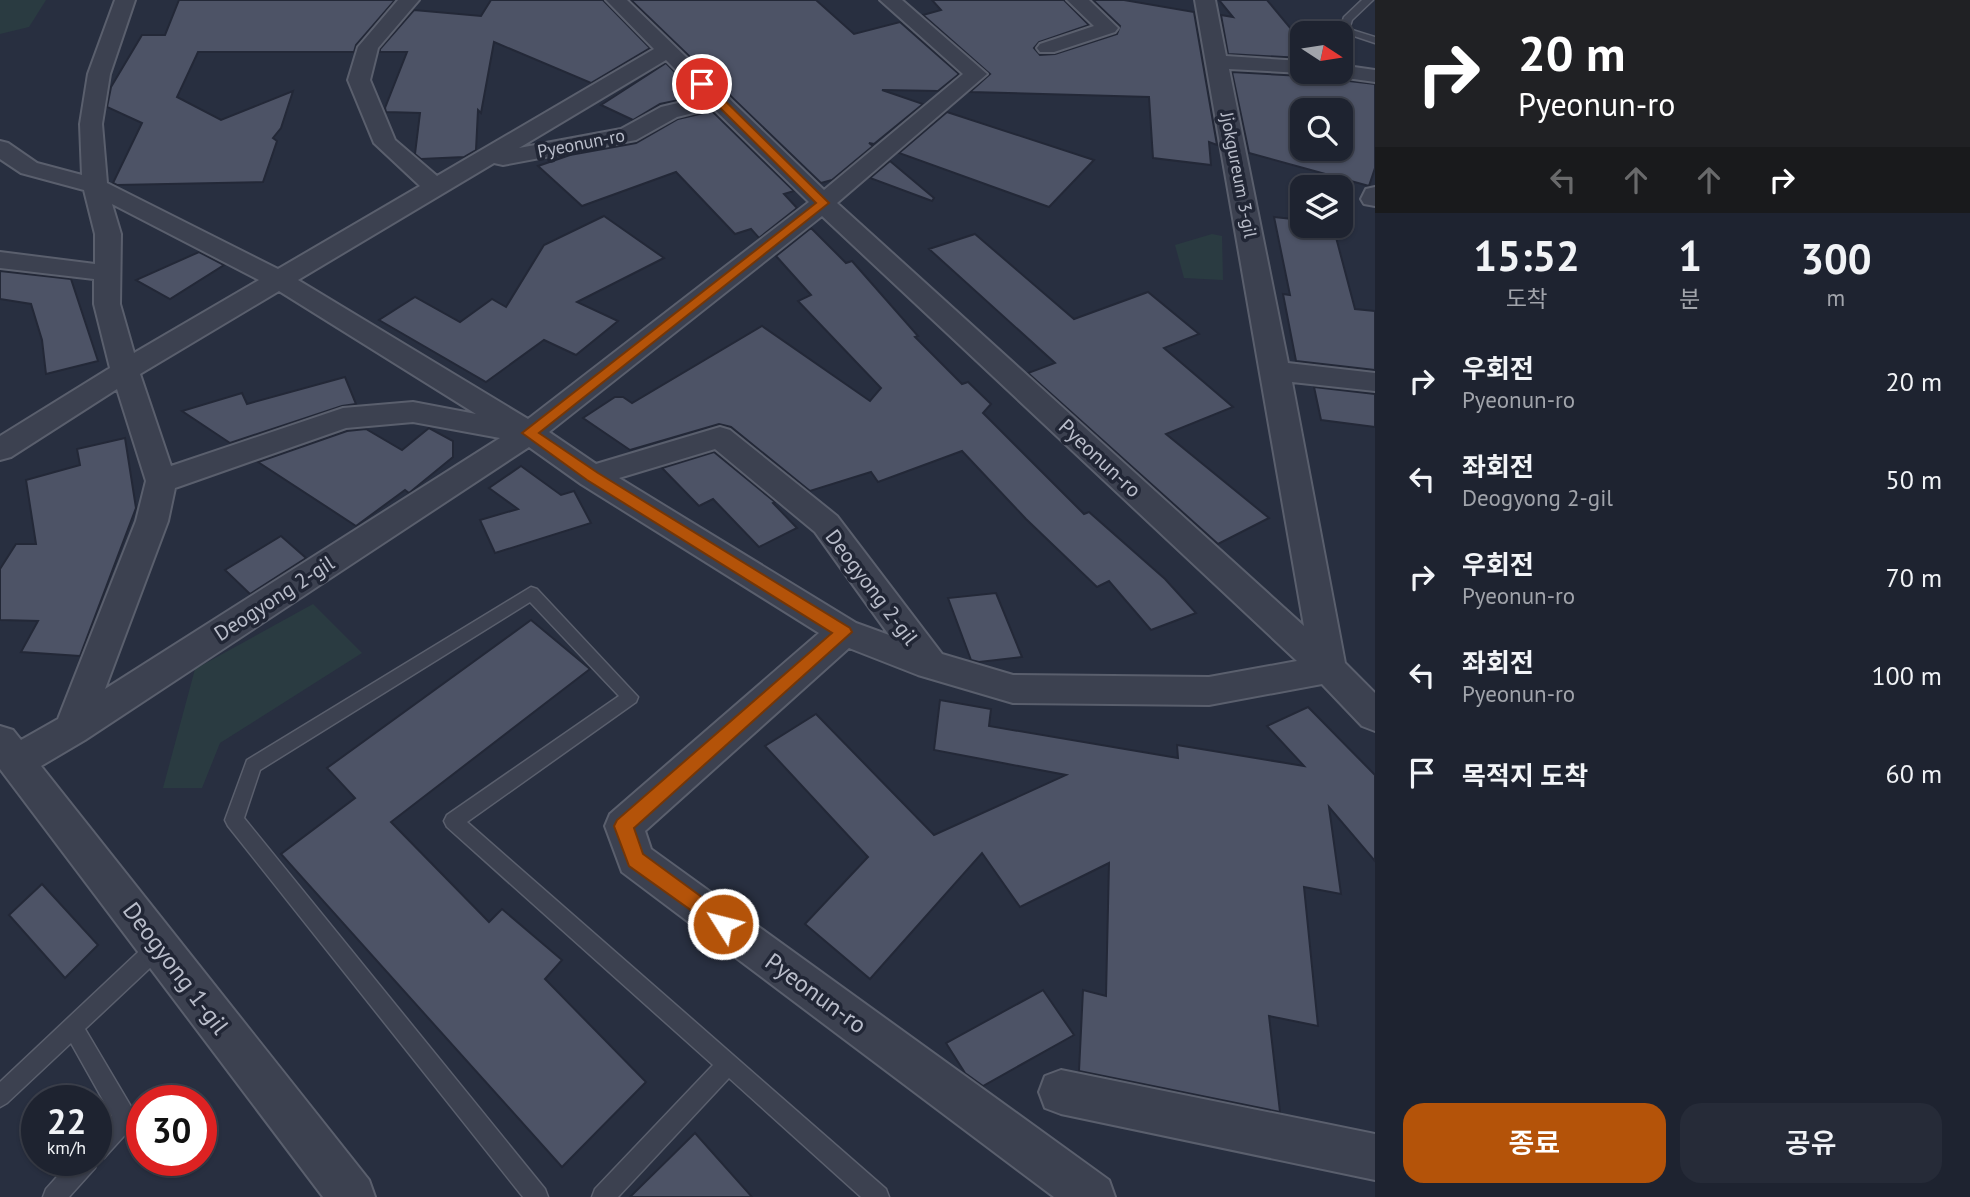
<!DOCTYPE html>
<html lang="ko">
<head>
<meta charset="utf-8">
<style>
	:root { --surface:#1e2330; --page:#262b38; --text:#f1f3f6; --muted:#a1a4ab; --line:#3c404c; --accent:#b45309 }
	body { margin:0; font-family:"PT Sans","Noto Sans KR",sans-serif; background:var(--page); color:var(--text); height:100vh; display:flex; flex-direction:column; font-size:26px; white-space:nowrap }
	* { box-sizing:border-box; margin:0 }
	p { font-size:23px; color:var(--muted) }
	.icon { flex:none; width:38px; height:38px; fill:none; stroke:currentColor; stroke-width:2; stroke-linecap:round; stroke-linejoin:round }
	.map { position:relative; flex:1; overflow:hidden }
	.panel { display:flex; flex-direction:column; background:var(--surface); width:595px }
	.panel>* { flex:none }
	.banner { background:#202124; color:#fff; overflow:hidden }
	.needle { width:46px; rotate:102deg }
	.fabs { position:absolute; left:1290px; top:21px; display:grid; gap:14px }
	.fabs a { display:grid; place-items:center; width:63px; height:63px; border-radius:14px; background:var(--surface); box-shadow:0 2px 5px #0004,0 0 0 2px var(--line); font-size:35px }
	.speed { position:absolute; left:21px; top:1085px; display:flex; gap:14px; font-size:35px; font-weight:700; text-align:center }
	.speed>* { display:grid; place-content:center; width:91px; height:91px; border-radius:50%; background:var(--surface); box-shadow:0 2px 5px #0004,0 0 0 2px var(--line); line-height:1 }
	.speed small { font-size:18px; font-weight:400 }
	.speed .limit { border:10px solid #d22; background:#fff; color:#111 }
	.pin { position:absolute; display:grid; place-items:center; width:60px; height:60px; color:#fff; margin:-30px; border:4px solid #fff; border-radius:50%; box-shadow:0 2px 7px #0007 }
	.me { position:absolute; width:77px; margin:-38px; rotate:306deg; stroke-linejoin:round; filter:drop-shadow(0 0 5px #0008) }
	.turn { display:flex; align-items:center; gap:24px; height:147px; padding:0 28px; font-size:32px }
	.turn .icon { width:91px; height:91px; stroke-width:2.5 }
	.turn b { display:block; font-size:49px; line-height:60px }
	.lanes { display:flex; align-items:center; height:66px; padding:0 28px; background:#0003; justify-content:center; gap:35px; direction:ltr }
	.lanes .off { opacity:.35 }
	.eta { display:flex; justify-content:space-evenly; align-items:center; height:119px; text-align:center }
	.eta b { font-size:42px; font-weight:600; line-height:49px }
	.action { display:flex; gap:14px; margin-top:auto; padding:14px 28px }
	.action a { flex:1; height:80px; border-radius:21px; background:var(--accent); color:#fff; font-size:28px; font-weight:600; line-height:80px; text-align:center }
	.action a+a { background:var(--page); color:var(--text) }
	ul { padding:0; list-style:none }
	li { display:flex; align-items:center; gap:21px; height:98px; padding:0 28px }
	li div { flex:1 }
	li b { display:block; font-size:26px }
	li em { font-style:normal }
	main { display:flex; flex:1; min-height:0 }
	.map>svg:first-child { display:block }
	.green { fill:#2a3b41 }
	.building { fill:#4d5366; stroke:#232837; stroke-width:2; fill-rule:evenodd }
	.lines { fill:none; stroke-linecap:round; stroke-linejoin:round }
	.lane-casing { stroke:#5a5f6d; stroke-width:3 }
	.street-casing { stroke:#5a5f6d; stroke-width:4 }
	.lane { fill:#3c4150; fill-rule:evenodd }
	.street { fill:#3c4150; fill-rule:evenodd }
	.route { fill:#b45309; stroke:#753606; stroke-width:2 }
	.labels { text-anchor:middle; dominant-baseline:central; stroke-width:7; stroke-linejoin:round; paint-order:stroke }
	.far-street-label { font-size:18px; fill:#b9bdca; stroke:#212635 }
	.street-label { font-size:21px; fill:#b9bdca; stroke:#212635 }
	.near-street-label { font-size:24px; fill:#b9bdca; stroke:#212635 }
</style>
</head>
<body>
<main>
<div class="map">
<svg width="1375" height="1197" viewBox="0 0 1375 1197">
	<rect width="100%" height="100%" fill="#282f40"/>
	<g class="green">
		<path d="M0,0H46L29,27L0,34Z"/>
		<path d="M1212,234L1222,236L1223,280L1184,278L1175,245Z"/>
		<path d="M313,604L362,653L220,743L202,788H163L195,669Z"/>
	</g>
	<g class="building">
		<path d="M179,0H395L356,45L354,52H198L177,97L221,120L293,91L281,128L273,138L277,141L263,182L117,185L113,183L142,123L107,107L111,87L142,35H165Z"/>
		<path d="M491,0H603L650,48L591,83L494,42L481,113L478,110L476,150L464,157L421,159L415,154L420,113L386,112L385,108L407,52H380V49L414,10L481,16Z"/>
		<path d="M631,0H816L854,34L900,22L959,74L938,91L882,90L923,104L874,144L869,143L873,146L832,180L821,183Z"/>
		<path d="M932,0H1064L1089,25L1039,42L1034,48L1040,55L1055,54L1117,34L1120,26L1093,0H1124L1194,12L1217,145L1209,142L1211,165L1153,158L1149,97L970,92L990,74L923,15L941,10Z"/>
		<path d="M1219,0H1267L1302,42V58L1228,54L1221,15L1233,17Z"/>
		<path d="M666,63L698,96L660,104L633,120L601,105Z"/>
		<path d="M1232,72L1302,76L1317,72L1328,74L1332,79L1375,84V168L1369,186L1249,153ZM1302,110H1340V149H1302Z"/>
		<path d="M712,111L794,191L784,194L797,208L759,238L751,229L735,234L676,172L582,206L538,166L570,155L636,143L678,119Z"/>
		<path d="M947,112L1094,160L1049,207L899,153Z"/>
		<path d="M890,161L934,198L932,201L870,178Z"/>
		<path d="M604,216L664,258L577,302L618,321L576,355L544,340L486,382L379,320L415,297L460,322L492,299L506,307L544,245Z"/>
		<path d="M1274,217L1302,220V226H1333L1355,309L1375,311V370L1296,361L1283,294L1290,295Z"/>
		<path d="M811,228L846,263L852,261L918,336L915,337L962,384L968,382L991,404L983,413L1084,514L1089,512L1165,579L1196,613L1151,630L1109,581L1097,587L1026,519L962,451L878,482L871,472L810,491L731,427L719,424L630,450L583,418L615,397H623L632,403L762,326L870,401L881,388L798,301L811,295L776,256Z"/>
		<path d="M975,234L1074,319L1148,292L1199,334L1164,348L1233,407L1166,434L1269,518L1218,544L1028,373L1055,363L929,249Z"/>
		<path d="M199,252L224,265L170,299L136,280Z"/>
		<path d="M0,271L71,279L98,361L46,374L42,340L31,304L0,299Z"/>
		<path d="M345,377L356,404L342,406L230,443L182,411L242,393L247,404Z"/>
		<path d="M1314,387L1375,394V427L1321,420Z"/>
		<path d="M429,428L453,441V457L409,493L405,490L356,526L258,462L347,431L366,429L402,450Z"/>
		<path d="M125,438L136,508L80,656L21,652L38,621L0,620V569L16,544H36L26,480L80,465L77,449Z"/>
		<path d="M714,452L775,502L773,503L797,528L759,547L713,499L699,506L662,468Z"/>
		<path d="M521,466L561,495L574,491L591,523L495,553L480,520L518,509L489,488Z"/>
		<path d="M281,536L306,558L250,594L225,570Z"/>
		<path d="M996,593L1022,657L979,662L971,660L948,598Z"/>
		<path d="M531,620L590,669L391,822L489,922L502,909L562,960L545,979L646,1082L562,1167L281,854L355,798L327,768Z"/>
		<path d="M940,700L991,709L989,726L1178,758L1177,745L1304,766L1267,726L1308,707L1375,775V861L1329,807L1341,894L1304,887L1318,1026L1269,1016L1280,1112L1079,1071L1083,990L1106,996L1109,863L1020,907L982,853L870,979L805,924L868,857L765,746L816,714L934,835L1066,775L934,750Z"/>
		<path d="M42,884L98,945L65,978L9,915Z"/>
		<path d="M1043,990L1074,1035L983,1086L965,1073L946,1043Z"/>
		<path d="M695,1133L752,1197H630Z"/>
	</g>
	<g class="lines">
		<defs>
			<g id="lane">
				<path d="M1362,0H1373L1352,20L1349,29L1375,37V43L1339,31L1344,17Z"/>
				<path d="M531,587L537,589L638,697L636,702L467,822L886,1189L889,1197H861L729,1078L618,1197H592L595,1189L713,1065L447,827L444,821L447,815L619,696L530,602L260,770L244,818L545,1189L548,1197H523L228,826L225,820L247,760Z"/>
				<path d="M159,937L166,939L169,946L166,953L85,1029L133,1110L136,1118L133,1126L104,1158L98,1160L95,1168L69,1197H43L46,1189L72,1160H96V1134L112,1116L71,1043L7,1103L0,1107V1082L152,939Z"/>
			</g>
			<g id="street">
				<path d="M115,0H135L110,74L102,124L107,183L278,269L420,186L374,143L348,80L358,47L398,0H419L378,48L370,80L395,140L437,176L654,49L606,0H627L824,190L963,74L880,0H902L987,74L837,203L1304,626L1195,0H1215L1226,56L1302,61V72H1309L1302,73L1229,69L1288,363L1375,373V391L1292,382L1345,663L1375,693V731L1362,726L1322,684L1209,705L1013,703L918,675L849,648L645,831L651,849L1109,1180L1115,1197H1054L622,872L605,826L610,814L819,633L581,484L529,447L85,740L41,766L369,1180L375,1197H323L0,769V726L13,730L21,740L58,719L136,521L146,481L117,389L11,457L0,460V436L110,368L94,304V279L0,268V252L95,264V234L84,190L21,173L0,159V141L8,143L37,163L82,175L80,124L88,74ZM666,60L703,97L661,107L621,129L519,148ZM713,108L809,202L528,419L298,280L494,163L503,165L636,140L677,117ZM112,204L259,280L134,353L120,304L121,234ZM822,216L1297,661L1209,677L1013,675L942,654L837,516L730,430L720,427L596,464L549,432ZM279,291L476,414L413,402L343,408L171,466L140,374ZM413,422L500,438L105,689L168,521L175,488L346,428ZM715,449L815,532L889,635L856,623L619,478Z"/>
				<path d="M1067,0H1089L1118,28L1115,32L1054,52H1040L1037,48L1040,44L1094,26Z"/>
				<path d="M1340,65L1375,70V82L1332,76L1330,72H1340Z"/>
				<path d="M1375,187V206L1364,204L1361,199L1366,189Z"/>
				<path d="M1061,1070L1375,1134V1180L1061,1114L1045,1108L1039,1092L1045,1076Z"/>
			</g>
		</defs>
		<use href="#lane" class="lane-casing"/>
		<use href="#street" class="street-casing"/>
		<use href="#lane" class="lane"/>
		<use href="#street" class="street"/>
	</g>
	<path class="route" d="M698,81H705L829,203L539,433L598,473L850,628L852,632L634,828L643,854L729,917L732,924L729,930L723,933L629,866L614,826L617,820L832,633L587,480L522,433L816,203L698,86Z"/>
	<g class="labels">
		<g class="far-street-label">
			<text transform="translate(581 143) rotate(-11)">Pyeonun-ro</text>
			<text transform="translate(1239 175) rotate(79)">Jjokgureum 3-gil</text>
		</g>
		<g class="street-label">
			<text transform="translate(1100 458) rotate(43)">Pyeonun-ro</text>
			<text transform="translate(872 587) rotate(53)">Deogyong 2-gil</text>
			<text transform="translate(274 598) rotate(-33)">Deogyong 2-gil</text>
		</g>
		<g class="near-street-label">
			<text transform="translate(176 968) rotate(53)">Deogyong 1-gil</text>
			<text transform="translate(816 993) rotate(36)">Pyeonun-ro</text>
		</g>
	</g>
</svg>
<div class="fabs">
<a><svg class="needle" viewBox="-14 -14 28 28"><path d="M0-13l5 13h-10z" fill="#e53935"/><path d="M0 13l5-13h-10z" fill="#a1a4ab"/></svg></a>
<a><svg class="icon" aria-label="search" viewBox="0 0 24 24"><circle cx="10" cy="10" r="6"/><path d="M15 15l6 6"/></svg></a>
<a><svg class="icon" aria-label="layers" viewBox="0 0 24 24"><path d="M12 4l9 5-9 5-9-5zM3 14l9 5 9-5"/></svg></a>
</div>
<div class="speed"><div>22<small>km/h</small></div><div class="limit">30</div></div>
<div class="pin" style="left:702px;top:84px;background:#d93025"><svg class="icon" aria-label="arrive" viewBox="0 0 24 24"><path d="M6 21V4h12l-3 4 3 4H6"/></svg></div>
<svg class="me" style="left:723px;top:924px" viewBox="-20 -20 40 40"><circle r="17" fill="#b45309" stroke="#fff" stroke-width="3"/><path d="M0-11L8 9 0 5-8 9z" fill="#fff"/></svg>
</div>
<section class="panel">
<div class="banner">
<div class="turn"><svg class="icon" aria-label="right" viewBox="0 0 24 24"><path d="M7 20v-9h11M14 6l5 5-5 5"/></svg><div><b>20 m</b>Pyeonun-ro</div></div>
<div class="lanes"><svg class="icon off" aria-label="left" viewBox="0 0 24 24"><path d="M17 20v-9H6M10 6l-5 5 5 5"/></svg><svg class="icon off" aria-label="ahead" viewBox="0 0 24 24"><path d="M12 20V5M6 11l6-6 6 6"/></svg><svg class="icon off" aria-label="ahead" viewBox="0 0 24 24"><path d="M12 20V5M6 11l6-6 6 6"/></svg><svg class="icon" aria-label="right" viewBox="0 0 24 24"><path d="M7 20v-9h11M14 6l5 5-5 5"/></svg></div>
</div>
<div class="eta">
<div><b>15:52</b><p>도착</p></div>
<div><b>1</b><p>분</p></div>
<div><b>300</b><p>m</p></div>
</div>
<ul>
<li><svg class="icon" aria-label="right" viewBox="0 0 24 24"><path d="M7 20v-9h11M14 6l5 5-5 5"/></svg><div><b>우회전</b><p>Pyeonun-ro</p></div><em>20 m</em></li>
<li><svg class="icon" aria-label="left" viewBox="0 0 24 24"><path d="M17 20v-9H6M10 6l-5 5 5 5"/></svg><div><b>좌회전</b><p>Deogyong 2-gil</p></div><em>50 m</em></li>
<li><svg class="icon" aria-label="right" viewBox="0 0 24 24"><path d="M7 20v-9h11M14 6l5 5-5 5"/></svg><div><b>우회전</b><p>Pyeonun-ro</p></div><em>70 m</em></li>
<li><svg class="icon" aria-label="left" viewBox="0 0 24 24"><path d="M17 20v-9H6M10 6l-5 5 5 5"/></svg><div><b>좌회전</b><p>Pyeonun-ro</p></div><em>100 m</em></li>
<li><svg class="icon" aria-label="arrive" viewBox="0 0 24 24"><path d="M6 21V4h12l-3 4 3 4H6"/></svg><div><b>목적지 도착</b></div><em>60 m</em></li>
</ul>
<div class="action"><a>종료</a><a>공유</a></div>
</section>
</main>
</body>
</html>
